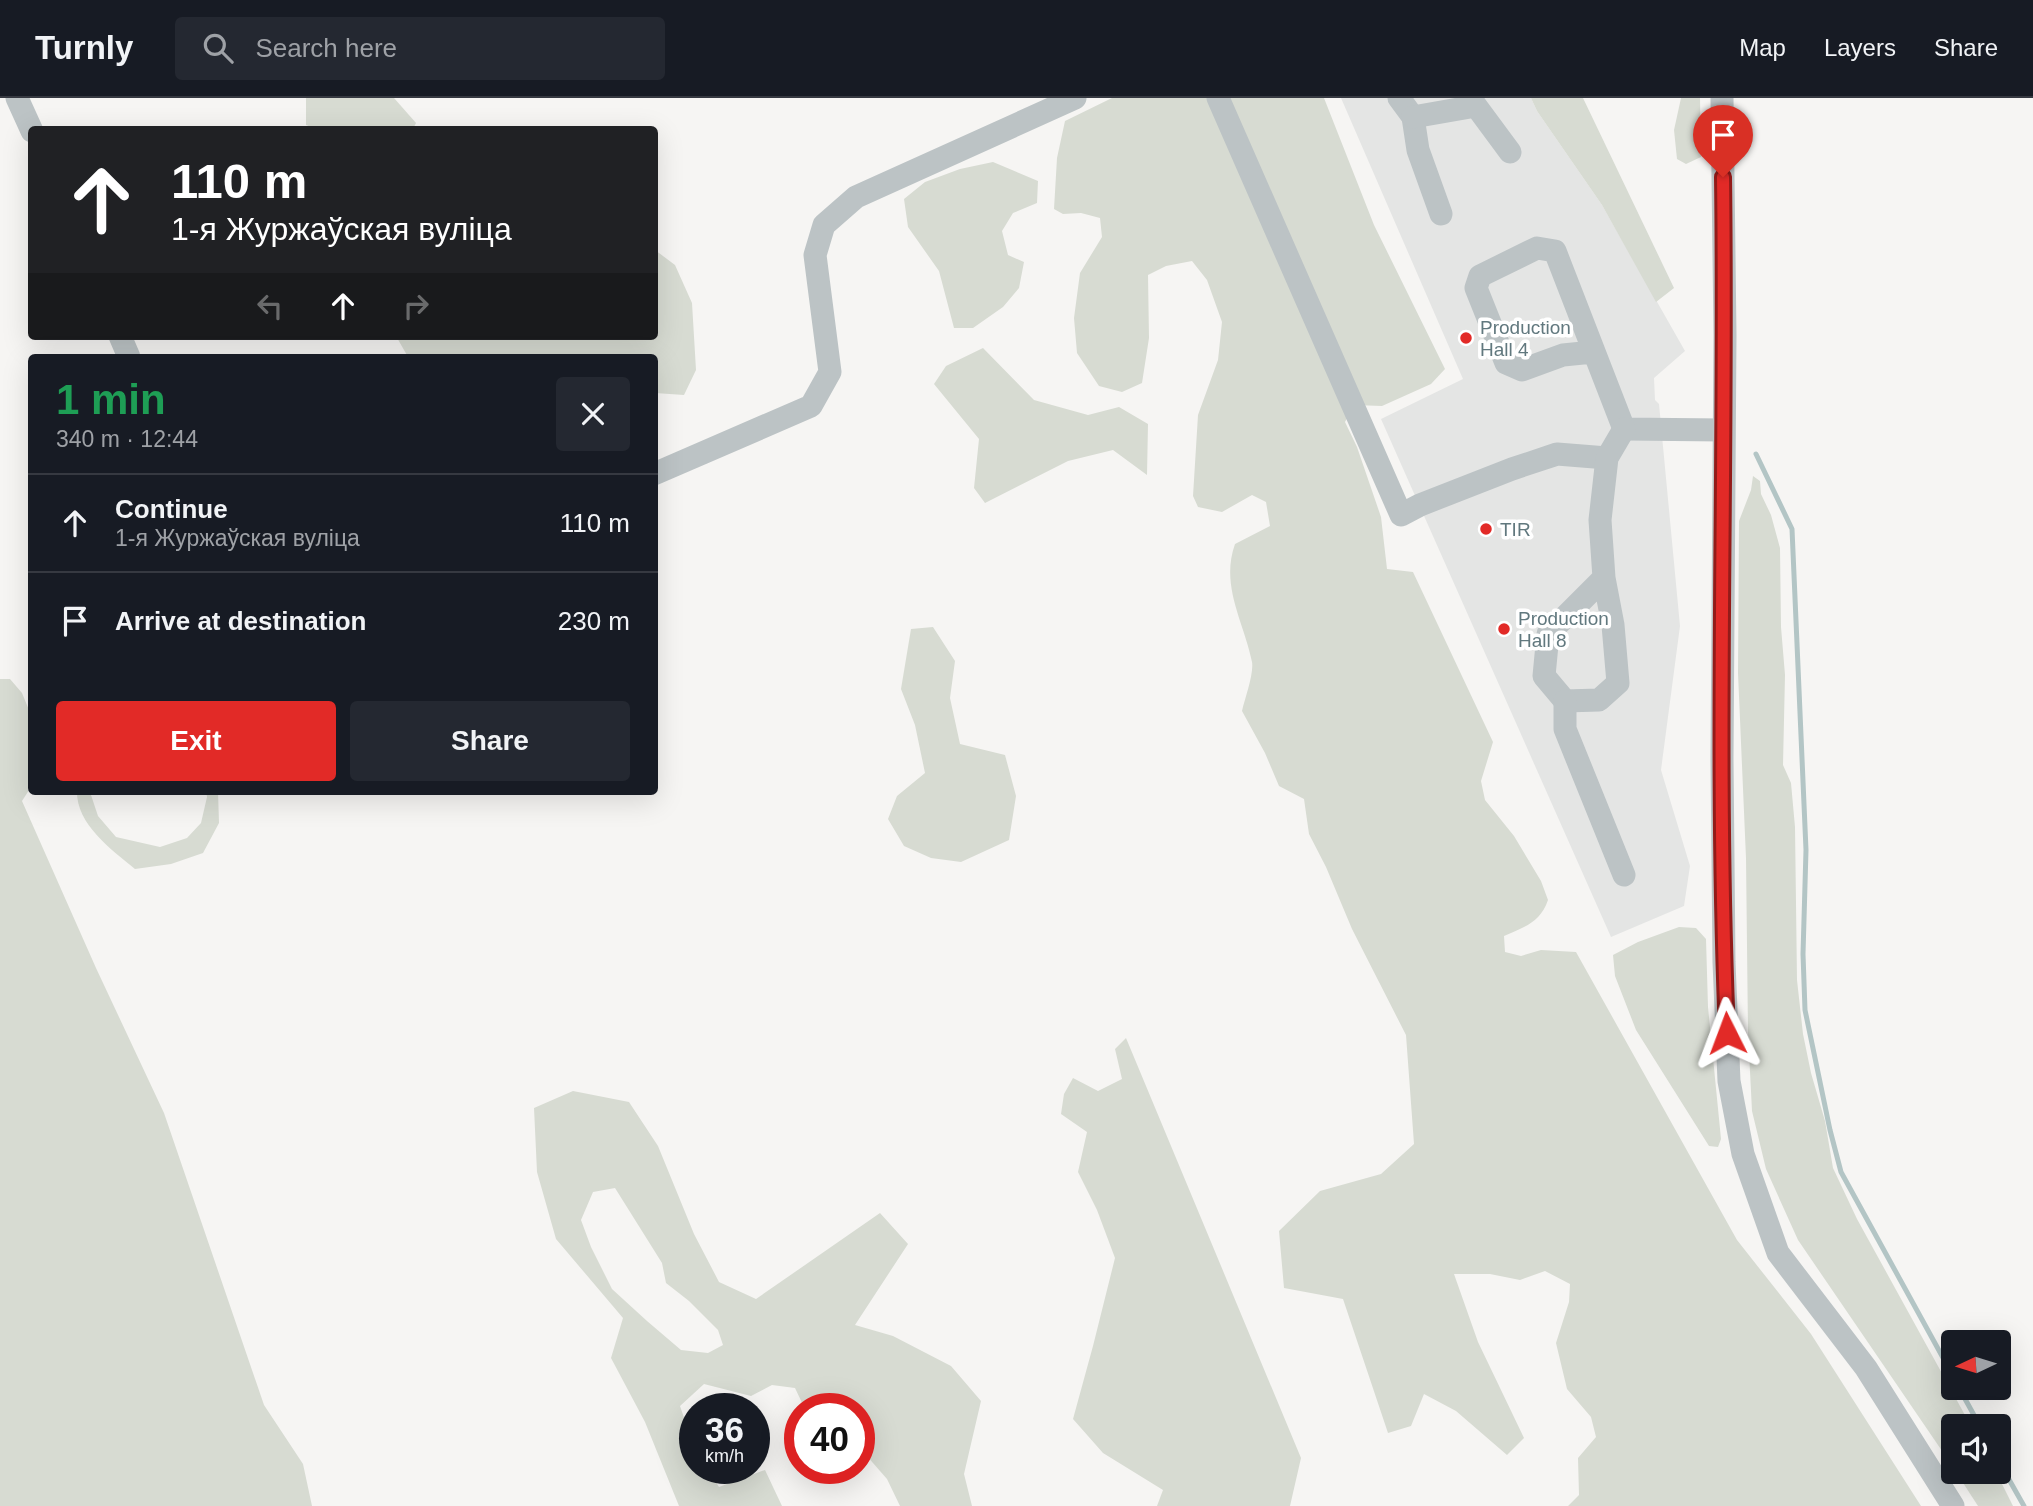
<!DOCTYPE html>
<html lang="en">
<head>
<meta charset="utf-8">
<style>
	:root { --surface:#171b24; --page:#242831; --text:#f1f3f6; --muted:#9ea1a6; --line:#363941; --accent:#e22a27 }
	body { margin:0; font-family:Arial,sans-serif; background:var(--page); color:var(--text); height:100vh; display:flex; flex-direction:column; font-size:26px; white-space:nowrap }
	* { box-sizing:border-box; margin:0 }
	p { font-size:23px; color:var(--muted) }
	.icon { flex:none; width:38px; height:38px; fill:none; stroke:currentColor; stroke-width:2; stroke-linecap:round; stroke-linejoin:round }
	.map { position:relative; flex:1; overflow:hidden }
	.sheet { position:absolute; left:28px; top:256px; width:630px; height:441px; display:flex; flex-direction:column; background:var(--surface); border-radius:7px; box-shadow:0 7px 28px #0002 }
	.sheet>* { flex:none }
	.top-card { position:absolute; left:28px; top:28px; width:630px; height:214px; border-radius:7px; box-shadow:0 7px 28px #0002; background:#202124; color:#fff; overflow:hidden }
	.needle { width:46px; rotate:266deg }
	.controls { position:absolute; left:1941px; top:1232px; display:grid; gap:14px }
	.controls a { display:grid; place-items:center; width:70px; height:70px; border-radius:7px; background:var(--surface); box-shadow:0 7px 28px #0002; font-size:35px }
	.speed { position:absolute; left:679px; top:1295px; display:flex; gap:14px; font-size:35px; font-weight:700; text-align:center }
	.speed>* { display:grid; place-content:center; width:91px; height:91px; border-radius:50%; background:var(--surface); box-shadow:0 7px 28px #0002; line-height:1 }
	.speed small { font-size:18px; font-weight:400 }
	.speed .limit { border:10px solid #d22; background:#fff; color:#111 }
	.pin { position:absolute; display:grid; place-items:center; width:60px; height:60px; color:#fff; margin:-72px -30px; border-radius:50% 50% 50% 0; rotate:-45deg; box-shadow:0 0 7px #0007 }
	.pin .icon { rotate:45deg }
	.me { position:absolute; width:77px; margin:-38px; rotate:357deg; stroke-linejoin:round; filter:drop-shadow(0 0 5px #0008) }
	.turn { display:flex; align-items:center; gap:24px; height:147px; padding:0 28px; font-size:32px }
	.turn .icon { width:91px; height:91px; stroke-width:2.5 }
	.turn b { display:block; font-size:49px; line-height:60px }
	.lanes { display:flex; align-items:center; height:66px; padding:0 28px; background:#0003; justify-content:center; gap:35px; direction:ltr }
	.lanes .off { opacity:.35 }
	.round { display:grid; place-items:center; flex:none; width:74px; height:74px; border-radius:7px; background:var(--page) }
	.overview { display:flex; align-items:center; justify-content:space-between; height:119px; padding:0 28px }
	h1 { font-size:42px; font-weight:800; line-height:52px; color:#1e9e55 }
	.button { display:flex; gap:14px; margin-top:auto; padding:14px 28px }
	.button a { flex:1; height:80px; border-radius:7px; background:var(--accent); color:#fff; font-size:28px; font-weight:800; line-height:80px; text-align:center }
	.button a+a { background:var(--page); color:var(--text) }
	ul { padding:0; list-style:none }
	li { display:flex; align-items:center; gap:21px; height:98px; padding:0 28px; border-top:2px solid var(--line) }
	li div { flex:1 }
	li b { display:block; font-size:26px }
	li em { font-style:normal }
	header { display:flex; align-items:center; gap:42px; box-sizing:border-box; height:98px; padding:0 35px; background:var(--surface); border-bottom:2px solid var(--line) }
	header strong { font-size:33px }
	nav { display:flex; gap:38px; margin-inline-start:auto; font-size:24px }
	.search { width:490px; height:63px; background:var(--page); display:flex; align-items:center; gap:18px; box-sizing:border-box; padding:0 24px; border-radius:7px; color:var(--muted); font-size:26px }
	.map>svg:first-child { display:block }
	.built { fill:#e4e5e4 }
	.green { fill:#d7dbd2; fill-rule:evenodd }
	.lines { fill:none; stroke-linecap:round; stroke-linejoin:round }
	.stream { stroke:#b3c5c5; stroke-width:5 }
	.minor { stroke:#bcc3c5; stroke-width:23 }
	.route-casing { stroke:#931b19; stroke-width:18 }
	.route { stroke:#e22a27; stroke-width:12 }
	.poi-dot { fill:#e22a27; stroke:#fff; stroke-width:2.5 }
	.labels { text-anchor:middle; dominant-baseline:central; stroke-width:7; stroke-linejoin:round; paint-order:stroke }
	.poi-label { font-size:19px; fill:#61787e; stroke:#fff; text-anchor:start }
</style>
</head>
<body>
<header>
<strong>Turnly</strong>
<div class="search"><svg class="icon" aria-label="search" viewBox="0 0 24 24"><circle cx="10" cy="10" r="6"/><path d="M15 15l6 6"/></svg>Search here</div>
<nav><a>Map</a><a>Layers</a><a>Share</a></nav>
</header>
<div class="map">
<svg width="2033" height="1408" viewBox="0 0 2033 1408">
	<rect width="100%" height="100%" fill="#f6f5f3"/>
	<path class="built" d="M1341,0H1531L1537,13L1602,107L1685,253L1654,280L1655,302L1659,306L1680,528L1661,672L1690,768L1684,808L1611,839L1381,321L1463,281Z"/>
	<g class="green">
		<path d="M306,0H394L416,25L413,31H316L306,27Z"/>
		<path d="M1112,0H1324L1374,127L1445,271L1431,286L1382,308L1354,307L1345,324L1357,349L1381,419L1387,471L1413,474L1493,644L1481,683L1485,702L1514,738L1541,783L1548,802C1540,825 1524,829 1504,838L1505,854L1521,858L1541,852L1576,854L1737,1142L1811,1236L1921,1408H1568L1579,1397L1578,1360L1596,1339L1591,1319L1567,1291L1556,1245L1569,1204L1570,1186L1545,1173L1520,1182L1490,1176H1454L1478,1244L1524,1340L1507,1357L1456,1313L1424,1296L1411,1328L1388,1335L1343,1201L1284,1190L1279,1133L1320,1093L1381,1076L1414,1046L1406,937L1352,831L1326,769L1309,736L1304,701L1279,688L1265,655L1242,613C1245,600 1254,576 1252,564C1244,524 1220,488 1235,446L1270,428L1266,404L1252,397L1222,414L1198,409L1193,398L1198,317L1218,262L1222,224L1207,182L1192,163L1166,168L1148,177L1149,240L1142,285L1122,294L1099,288L1077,255L1074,220L1080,175L1102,139L1100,120L1081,115L1063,116L1054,111L1057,60L1065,23Z"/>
		<path d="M1531,0H1583L1674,190L1656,204L1602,107L1537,13Z"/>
		<path d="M1681,0H1700L1701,59L1686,66L1677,61L1674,32Z"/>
		<path d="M993,64L1038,83L1037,105L1013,115L1002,133L1008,157L1024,164L1019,190L1003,209L973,230H954L939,173L908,129L904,101L925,84L960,71Z"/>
		<path d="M655,152L675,167L692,205L696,272L684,297L655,295L654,259H408L396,238H654Z"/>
		<path d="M983,250L1034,302L1088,317L1119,309L1148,326L1147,377L1113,352L1068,363L985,405L974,390L979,341L934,286L946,268Z"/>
		<path d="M1753,378L1760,383L1761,396L1771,417L1780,450L1781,529L1785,577L1783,667L1791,685L1795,729L1797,882L1803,936L1811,975L1825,1023L1833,1070L1857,1121L1971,1328H1953V1369L1798,1142L1766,1071L1752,1013L1748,934L1746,760L1738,575L1739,423L1751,392Z"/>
		<path d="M933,529L955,563L950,600L960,646L1005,657L1016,698L1009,742L961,764L931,760L904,748L888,721L897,698L925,675L915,627L901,591L911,531Z"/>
		<path d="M0,581H10L22,595L31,617V689L22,703L96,870L164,1015L264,1307L303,1366L312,1408H0Z"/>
		<path d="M77,693L90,694L98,718L116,739L160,749L187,740L201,725L207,699L206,693H218L219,725L203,755L171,766L135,771C112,752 76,726 77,693Z"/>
		<path d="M1679,829L1696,830L1706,841L1708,909L1721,1041L1718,1049L1709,1048L1636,932L1615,878L1613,857L1638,844Z"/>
		<path d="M1126,940L1301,1360L1290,1408H1157L1163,1392L1103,1355L1073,1321L1093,1248L1115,1160L1097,1112L1078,1074L1087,1034L1061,1016L1064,996L1073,980L1098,993L1122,981L1115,951Z"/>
		<path d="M573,993L629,1004L658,1048L694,1136L719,1184L756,1201L880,1115L908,1146L855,1227L893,1238L951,1268L981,1303L964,1376L972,1408H900L887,1381L859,1349V1311H805L795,1290L772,1287L751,1298L704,1286L680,1308L695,1352V1370H707L719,1389L765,1372L782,1408H679L645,1324L611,1260L623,1220L556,1141L537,1074L534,1010ZM615,1090L662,1165L666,1185L689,1203L718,1232L723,1247L708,1255L681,1252L647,1223L612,1191L591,1149L581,1122L593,1094Z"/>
		<path d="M1956,1374H1996L2013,1408H1978Z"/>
	</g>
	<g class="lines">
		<g class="stream">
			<path d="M1756,356L1792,431L1806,752L1803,856L1805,912L1830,1032L1841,1074L1953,1278"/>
			<path d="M1959,1290L1980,1328"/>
			<path d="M1998,1362L2024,1408"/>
		</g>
		<g class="minor">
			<path d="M17,0L32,33"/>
			<path d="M1218,0L1401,417L1420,407L1512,371L1557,356L1607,360"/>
			<path d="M1399,0L1413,19L1418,52L1441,116"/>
			<path d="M1722,0L1725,237L1722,660L1724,864L1729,983L1743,1056L1778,1155L1866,1270L1953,1408"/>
			<path d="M1413,19L1476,8L1510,54"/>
			<path d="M120,238L129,259"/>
			<path d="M1593,254L1563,257L1522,272L1506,265L1476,190L1480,178L1537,150L1555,153L1624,331L1723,332"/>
			<path d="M654,376L811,308L830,274L815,157L824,127L856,99L1075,0"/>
			<path d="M1604,480L1548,536L1544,578L1565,603L1599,602L1618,585L1613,527L1604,480L1600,422L1607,360L1624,331"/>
			<path d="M1565,603V631L1624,777"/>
		</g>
	</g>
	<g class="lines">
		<defs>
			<path id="route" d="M1723,79C1727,364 1715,650 1727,935"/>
		</defs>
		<use href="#route" class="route-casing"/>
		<use href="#route" class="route"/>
	</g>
	<g class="poi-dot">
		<circle cx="1466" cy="240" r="7"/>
		<circle cx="1486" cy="431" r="7"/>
		<circle cx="1504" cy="531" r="7"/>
	</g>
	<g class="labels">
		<g class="poi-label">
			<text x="1480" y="229">Production<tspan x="1480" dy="22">Hall 4</tspan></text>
			<text x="1500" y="431">TIR</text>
			<text x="1518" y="520">Production<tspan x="1518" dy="22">Hall 8</tspan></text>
		</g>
	</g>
</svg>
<div class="controls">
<a><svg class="needle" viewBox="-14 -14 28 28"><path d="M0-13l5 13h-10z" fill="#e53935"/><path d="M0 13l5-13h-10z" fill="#9ea1a6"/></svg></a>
<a><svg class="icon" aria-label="sound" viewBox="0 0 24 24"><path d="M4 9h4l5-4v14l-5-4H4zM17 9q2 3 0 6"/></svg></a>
</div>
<div class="speed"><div>36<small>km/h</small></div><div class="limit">40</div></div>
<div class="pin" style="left:1723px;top:79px;background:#d93025"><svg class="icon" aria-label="arrive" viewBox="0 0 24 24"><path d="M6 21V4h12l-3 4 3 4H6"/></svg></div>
<svg class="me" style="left:1727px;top:935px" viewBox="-20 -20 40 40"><path d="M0-17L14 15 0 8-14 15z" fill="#e22a27" stroke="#fff" stroke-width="4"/></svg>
<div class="top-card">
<div class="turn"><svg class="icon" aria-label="ahead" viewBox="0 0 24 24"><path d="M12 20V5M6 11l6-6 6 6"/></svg><div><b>110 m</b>1-я Журжаўская вуліца</div></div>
<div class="lanes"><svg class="icon off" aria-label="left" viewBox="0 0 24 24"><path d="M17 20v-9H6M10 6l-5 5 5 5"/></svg><svg class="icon" aria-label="ahead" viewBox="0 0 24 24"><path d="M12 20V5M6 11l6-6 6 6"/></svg><svg class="icon off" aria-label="right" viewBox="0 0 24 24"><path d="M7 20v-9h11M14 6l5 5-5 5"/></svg></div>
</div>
<section class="sheet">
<div class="overview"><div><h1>1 min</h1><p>340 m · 12:44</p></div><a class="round"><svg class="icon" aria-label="close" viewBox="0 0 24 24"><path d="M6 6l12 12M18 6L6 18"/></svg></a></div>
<ul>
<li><svg class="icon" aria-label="ahead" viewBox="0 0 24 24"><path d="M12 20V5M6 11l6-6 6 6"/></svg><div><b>Continue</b><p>1-я Журжаўская вуліца</p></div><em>110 m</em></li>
<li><svg class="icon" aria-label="arrive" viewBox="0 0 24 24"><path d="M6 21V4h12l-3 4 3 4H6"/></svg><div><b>Arrive at destination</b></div><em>230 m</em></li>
</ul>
<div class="button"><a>Exit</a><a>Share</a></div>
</section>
</div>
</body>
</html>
